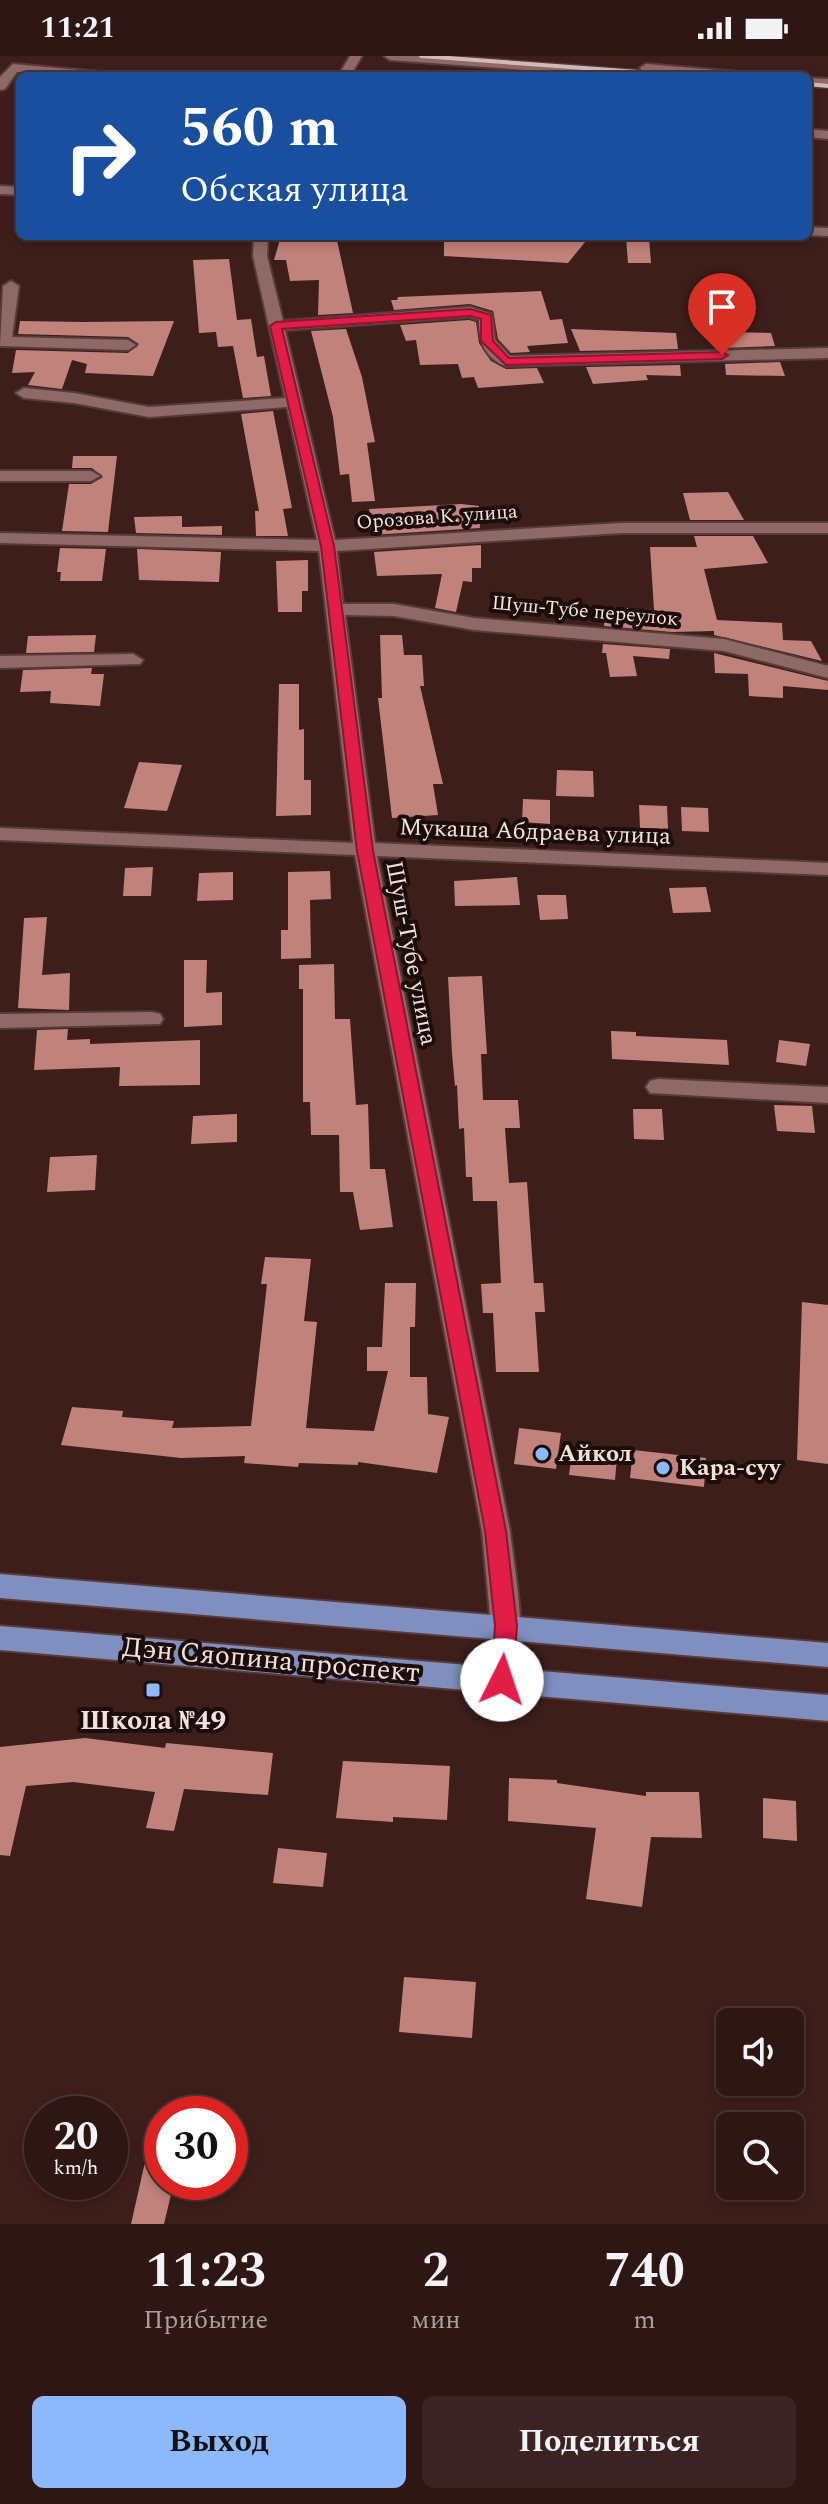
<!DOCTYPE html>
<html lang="ru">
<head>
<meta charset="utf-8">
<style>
	:root { --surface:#2e1614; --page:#3a2322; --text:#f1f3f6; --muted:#a79fa0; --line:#493534; --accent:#8db9fc }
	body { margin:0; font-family:Spectral,serif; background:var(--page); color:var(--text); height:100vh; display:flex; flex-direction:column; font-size:30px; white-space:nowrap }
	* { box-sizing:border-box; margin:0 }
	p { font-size:26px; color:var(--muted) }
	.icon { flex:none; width:44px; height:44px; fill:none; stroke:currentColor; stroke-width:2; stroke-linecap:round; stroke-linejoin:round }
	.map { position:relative; height:2168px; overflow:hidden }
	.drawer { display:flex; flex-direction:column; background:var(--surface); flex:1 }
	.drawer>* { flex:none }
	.banner { position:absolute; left:16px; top:16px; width:796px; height:168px; border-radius:12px; box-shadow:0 4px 12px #0003,0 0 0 2px var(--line); background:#1a4fa0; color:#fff; overflow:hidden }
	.tools { position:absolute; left:716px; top:1952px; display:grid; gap:16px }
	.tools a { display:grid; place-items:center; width:88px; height:88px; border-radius:12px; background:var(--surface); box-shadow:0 4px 12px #0003,0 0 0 2px var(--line); font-size:40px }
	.speed { position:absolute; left:24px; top:2040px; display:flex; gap:16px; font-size:40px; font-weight:700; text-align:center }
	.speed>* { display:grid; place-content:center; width:104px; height:104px; border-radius:50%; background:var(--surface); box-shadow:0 4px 12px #0003,0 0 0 2px var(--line); line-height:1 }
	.speed small { font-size:20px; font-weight:400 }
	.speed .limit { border:12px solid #d22; background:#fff; color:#111 }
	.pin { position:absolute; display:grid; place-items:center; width:68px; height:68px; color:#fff; margin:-82px -34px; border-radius:50% 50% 50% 0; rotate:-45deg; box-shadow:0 0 8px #0007 }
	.pin .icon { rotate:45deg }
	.me { position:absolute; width:88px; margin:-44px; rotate:4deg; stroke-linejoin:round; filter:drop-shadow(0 0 6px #0008) }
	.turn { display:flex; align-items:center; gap:28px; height:168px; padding:0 32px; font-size:36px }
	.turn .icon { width:104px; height:104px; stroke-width:2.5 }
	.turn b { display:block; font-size:56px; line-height:68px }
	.eta { display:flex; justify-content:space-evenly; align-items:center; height:136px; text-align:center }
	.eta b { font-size:48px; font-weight:700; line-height:56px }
	.button { display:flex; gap:16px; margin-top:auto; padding:16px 32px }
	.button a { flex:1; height:92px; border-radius:12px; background:var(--accent); color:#111; font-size:32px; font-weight:700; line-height:92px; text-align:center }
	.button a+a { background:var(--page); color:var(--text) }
	.status { display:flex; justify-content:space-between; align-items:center; height:56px; padding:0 40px; background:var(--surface); direction:ltr }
	.status svg { height:22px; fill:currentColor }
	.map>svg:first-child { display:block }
	.building { fill:#c1827c }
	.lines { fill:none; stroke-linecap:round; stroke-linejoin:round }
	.minor-casing { stroke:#563b3a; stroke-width:4 }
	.major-casing { stroke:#563b3a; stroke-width:4 }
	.minor { fill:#8f6966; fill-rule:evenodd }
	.major { fill:#808fbf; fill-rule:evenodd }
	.rail { stroke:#d2bab8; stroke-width:4 }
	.route { fill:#e11d48; stroke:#92132f; stroke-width:2 }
	.poi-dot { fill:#8db9fc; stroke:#1b0d0b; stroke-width:3 }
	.labels { text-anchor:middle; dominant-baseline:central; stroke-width:8; stroke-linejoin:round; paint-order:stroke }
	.far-street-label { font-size:20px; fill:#f6e0de; stroke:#1b0d0b }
	.street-label { font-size:24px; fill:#f6e0de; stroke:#1b0d0b }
	.poi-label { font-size:24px; font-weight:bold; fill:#f6e0de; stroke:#1b0d0b; text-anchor:start }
	.near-street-label { font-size:28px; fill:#f6e0de; stroke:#1b0d0b }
	.near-poi-label { font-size:28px; font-weight:bold; fill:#f6e0de; stroke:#1b0d0b }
</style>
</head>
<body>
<div class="status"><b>11:21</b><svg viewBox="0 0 49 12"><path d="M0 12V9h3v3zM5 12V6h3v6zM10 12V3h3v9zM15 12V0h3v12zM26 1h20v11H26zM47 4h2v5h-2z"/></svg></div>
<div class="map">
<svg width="828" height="2168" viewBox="0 0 828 2168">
	<rect width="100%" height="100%" fill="#3d1e1b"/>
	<g class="building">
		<path d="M281,180H336L353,257L318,259L319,224L290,225L286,204H274Z"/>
		<path d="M444,180H590L568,207L444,200Z"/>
		<path d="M626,181L649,182L651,207H628Z"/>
		<path d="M229,203L237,264L251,263L257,301L264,300L271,340L243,342L233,290L218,291L216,276L199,277L193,204Z"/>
		<path d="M541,235L550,264L562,263L568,287L527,290L530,296L511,297L498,283L493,255L470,248L394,254L391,244H397L398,241Z"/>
		<path d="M469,264L476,266L479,287L491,305L506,313L537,312L544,327L478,332L474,321L462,322L458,308L420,309L416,284L406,285L400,269Z"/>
		<path d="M20,265L84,266L174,265L153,320L85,317L87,308L72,304L62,333L28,329L35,316L12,317L16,294L128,297L139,288L128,281L18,278Z"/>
		<path d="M346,273L362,321L375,386L367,387L375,445L352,446L349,418L340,419L333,361L311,275Z"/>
		<path d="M571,273L676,277L678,293L580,295Z"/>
		<path d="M722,276L771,277L775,290L723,292Z"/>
		<path d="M780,306L785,320L726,319L725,308Z"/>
		<path d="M680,309L681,320L646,319L648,324L593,328L586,311Z"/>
		<path d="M273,355L292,452L283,453L288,480H256L255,455H259L241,358Z"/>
		<path d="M73,400H117L108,476L62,475L69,428H91L103,421L92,412H72Z"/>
		<path d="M728,436L744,464H690L683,437Z"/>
		<path d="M461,448L479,450L480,472L372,479L369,453Z"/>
		<path d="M182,460V471L222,470V479L136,477L134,461Z"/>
		<path d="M694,480H753L768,507L704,513L717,564L782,567L783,584L811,585L822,605L714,579V575L672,576L604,570L605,551L654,554L650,491H697Z"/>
		<path d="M481,489V512H472V526L463,525L456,556L435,552L442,518L377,520L374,496Z"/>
		<path d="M60,492L106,493L102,525H60L61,516H57Z"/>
		<path d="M137,493L221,496L219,526L139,524Z"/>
		<path d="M308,504V535H302V556H278L276,505Z"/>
		<path d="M96,579L94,596L26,597L28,580Z"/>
		<path d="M380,579H402L404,599H422L424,630H420L443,728H433L438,759L392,762L378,642H382Z"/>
		<path d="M603,588L670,593L669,603L633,600L637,620L610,621L606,597H602Z"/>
		<path d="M714,597L828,625V634L783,630V642L749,640L748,618L715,617Z"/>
		<path d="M92,612L91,618H104L100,650L50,647L51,635L20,636L23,614Z"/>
		<path d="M279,628H299V674L304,673V724H311V759L276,760Z"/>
		<path d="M139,706L182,709L167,755L124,752Z"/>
		<path d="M557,714L593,715L594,741L556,740Z"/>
		<path d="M523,743L550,744V768L522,766Z"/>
		<path d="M639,749L667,750L668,773L640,772Z"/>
		<path d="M681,751L708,752L709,776L682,775Z"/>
		<path d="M153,811L151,840H123L125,812Z"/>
		<path d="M330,815L331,843L310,844L311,902L281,903V874H288V816Z"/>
		<path d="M233,816V844L197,845L199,817Z"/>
		<path d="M517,821L520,849L455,850L454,825Z"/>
		<path d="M706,831L711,856L673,857L669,832Z"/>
		<path d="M537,839H566L568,863L540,864Z"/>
		<path d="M47,861L42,919L70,917L69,954L18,952L24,862Z"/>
		<path d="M184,904H207L206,937L222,936V969L184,971Z"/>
		<path d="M334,908L335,963H350L356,1049L368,1048L370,1113H385L393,1171L360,1174L353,1136H340L339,1079H311L310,1046H303V933H299V909Z"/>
		<path d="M482,920L487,998H481L483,1044H518L520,1072H505L509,1127L527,1126L534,1227H543L545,1256H535L539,1316H496L493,1257H483L481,1228L501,1227L497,1145H473L472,1121H466L464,1072L459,1073L457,1029L455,1030L452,998L448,921Z"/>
		<path d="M68,973L67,984L90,983V988L200,984V1029L119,1030L120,1011L34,1014L37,974Z"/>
		<path d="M611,975L636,976V980L727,984L729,1009L612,1003Z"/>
		<path d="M779,984L810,988L806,1010L776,1006Z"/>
		<path d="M774,1049L812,1050L815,1077L777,1075Z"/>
		<path d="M633,1053H662L664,1084L634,1083Z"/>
		<path d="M237,1058V1086L191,1088L193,1060Z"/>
		<path d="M97,1099L95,1134L47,1136L50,1101Z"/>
		<path d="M265,1201L311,1203L304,1265L317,1266L306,1372L374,1375L388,1315H367V1291H382L385,1227H416L415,1271H410V1321H427L428,1358L449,1361L437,1417L358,1406V1409L299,1407L298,1411L244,1407L245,1400L181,1402L61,1389L72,1351L123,1355L122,1361L174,1365L172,1372L251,1370L267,1228H261Z"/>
		<path d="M802,1246L828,1249V1408L797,1404Z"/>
		<path d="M519,1372L561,1377L556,1413L514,1408Z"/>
		<path d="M633,1394L706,1402L704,1431L630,1422Z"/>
		<path d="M572,1396L617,1401L615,1424L569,1419Z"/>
		<path d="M85,1682L165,1692L166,1687L273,1697L268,1739L184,1733L174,1775L146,1772L155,1736L73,1726L26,1730L10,1800L0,1799V1691Z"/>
		<path d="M343,1705L450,1710L447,1764L393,1761V1766L336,1762Z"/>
		<path d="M509,1722L557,1724V1727L646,1740V1736H699L702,1782L651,1781L642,1851L586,1843L596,1772L508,1765Z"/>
		<path d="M763,1742L796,1745L797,1785L763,1782Z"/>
		<path d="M278,1792L327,1797L323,1831L273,1827Z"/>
		<path d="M404,1921L476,1926L472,1982L399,1976Z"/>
		<path d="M152,2075L162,2076V2126H174L164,2168H131Z"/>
	</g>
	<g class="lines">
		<defs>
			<g id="minor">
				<path d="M350,0H362L350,20H338Z"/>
				<path d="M384,0H442L642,15L640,12L646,8L739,16L745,20L665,17L666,20H608L390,4Z"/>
				<path d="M13,8L102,16L108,20L17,16L5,33L0,34V21Z"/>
				<path d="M808,22L828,23V31L808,30Z"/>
				<path d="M808,73L828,75V83L808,81Z"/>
				<path d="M0,130L20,131V139L0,138Z"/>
				<path d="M808,171L828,172V180L808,179Z"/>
				<path d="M254,180H268L267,200L283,265L470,251L492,258L495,284L510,300L828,292V302L506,310C484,302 479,285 479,264L469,261L285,274L335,484L622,467H828V477H622L337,495L343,548H394L474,562L724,583L828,610V622L724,595L474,574L394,560L345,559L375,787L828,807V819L377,800L510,1475C515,1516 530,1596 512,1633L502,1637L492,1633L487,1624L491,1570L482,1475L355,799L0,784V772L353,787L319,495L0,487V477L317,484L287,351L149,361L74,347L24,342L16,337L24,332L74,337L149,351L285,342L253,200Z"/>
				<path d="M11,225L19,230L12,281L128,284L136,289L128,294L0,290L3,230Z"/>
				<path d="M0,415H91L100,420L91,425H0Z"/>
				<path d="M133,598L143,604L140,608L0,612V600Z"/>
				<path d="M152,956L160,958L163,963L160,968L0,972V958Z"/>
				<path d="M658,1023L828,1031V1047L650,1037L646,1031L650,1025Z"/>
			</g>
			<g id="major">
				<path d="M0,1518L828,1587V1611L0,1542Z"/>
				<path d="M0,1570L828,1639V1665L0,1594Z"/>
			</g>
		</defs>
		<use href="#minor" class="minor-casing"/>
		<use href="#major" class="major-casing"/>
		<use href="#minor" class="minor"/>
		<use href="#major" class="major"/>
		<g class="rail">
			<path d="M421,0L693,20"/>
			<path d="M808,28L828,30"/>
		</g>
	</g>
	<path class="route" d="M470,253L491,259L493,285L509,302L722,296L728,299L722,303L506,309L481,285V263L470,260L282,273L334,490L373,795L506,1475L517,1570L513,1624L510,1631L502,1634L494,1631L491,1624L495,1570L485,1475L357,795L321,490L270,270L276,266Z"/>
	<g class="poi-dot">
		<circle cx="542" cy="1398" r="8"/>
		<circle cx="663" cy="1412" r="8"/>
		<rect x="145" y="1626" width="16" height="16" rx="4"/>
	</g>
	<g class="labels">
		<g class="far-street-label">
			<text transform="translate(437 461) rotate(-4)">Орозова К. улица</text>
			<text transform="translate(585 555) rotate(5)">Шуш-Тубе переулок</text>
		</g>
		<g class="street-label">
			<text transform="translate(535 776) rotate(2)">Мукаша Абдраева улица</text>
			<text transform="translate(411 897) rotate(79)">Шуш-Тубе улица</text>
		</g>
		<g class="poi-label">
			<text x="558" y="1398">Айкол</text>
			<text x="679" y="1412">Кара-суу</text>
		</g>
		<g class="near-street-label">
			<text transform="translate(271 1604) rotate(5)">Дэн Сяопина проспект</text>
		</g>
		<g class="near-poi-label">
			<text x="153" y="1664">Школа №49</text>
		</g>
	</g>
</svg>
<div class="tools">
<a><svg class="icon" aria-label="sound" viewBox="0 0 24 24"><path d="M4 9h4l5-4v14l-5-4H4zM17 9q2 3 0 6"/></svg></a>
<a><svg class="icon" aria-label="search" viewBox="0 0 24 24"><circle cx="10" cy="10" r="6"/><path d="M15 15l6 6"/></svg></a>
</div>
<div class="speed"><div>20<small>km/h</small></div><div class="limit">30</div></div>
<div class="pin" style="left:722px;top:299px;background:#d93025"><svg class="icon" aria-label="arrive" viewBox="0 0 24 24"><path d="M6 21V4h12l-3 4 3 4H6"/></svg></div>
<svg class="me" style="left:502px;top:1624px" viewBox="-20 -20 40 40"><circle r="19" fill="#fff"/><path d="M0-13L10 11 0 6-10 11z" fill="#e11d48"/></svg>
<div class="banner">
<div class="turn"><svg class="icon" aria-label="right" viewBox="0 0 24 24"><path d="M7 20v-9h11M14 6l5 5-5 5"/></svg><div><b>560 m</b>Обская улица</div></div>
</div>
</div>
<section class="drawer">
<div class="eta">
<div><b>11:23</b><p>Прибытие</p></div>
<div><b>2</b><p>мин</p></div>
<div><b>740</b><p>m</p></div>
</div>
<div class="button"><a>Выход</a><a>Поделиться</a></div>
</section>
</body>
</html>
